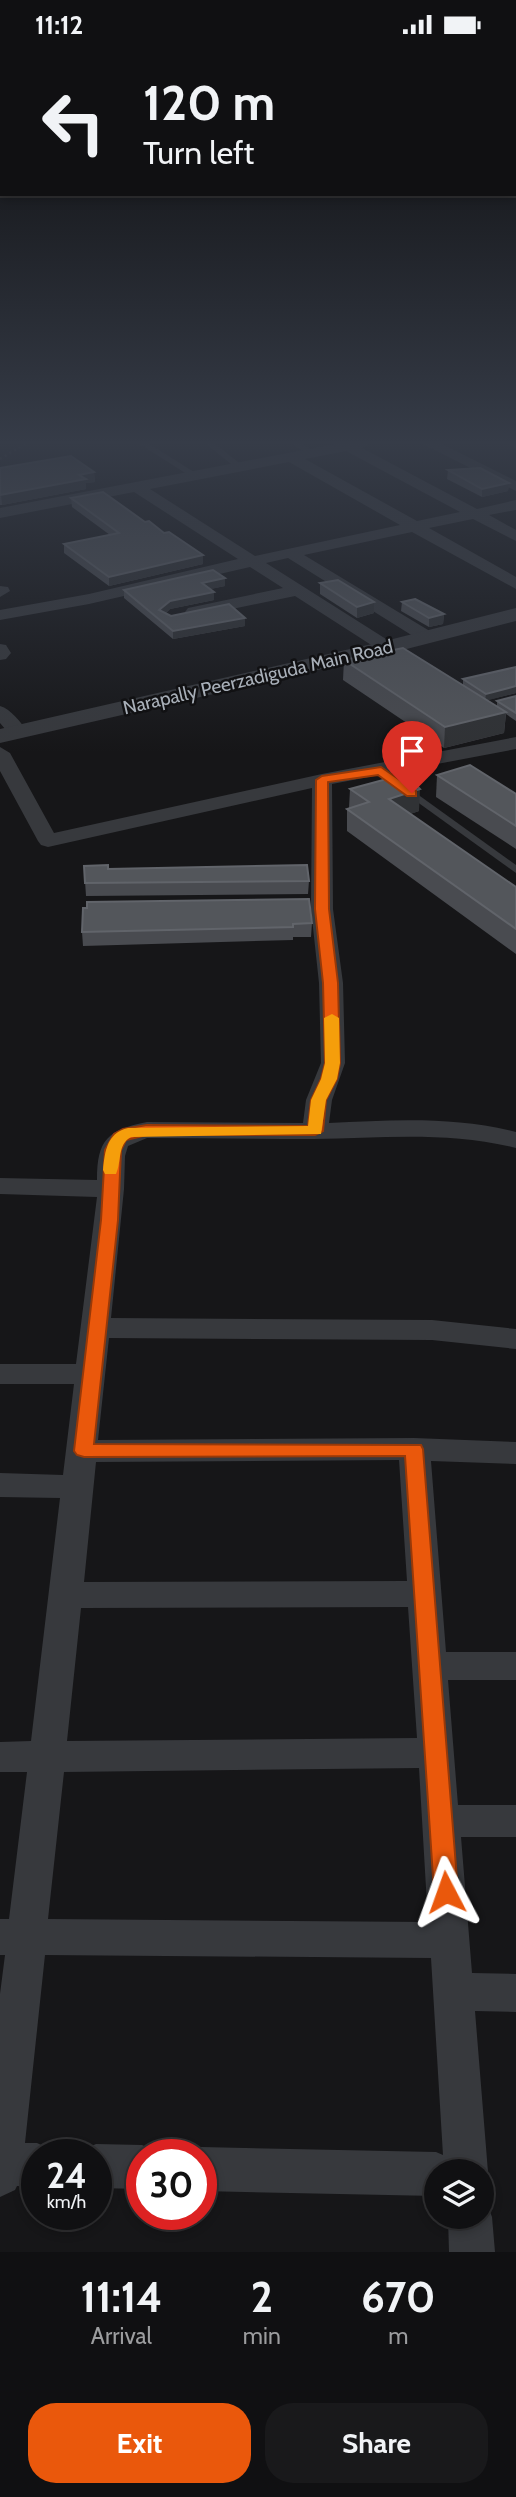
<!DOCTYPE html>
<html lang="en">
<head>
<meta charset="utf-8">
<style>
	:root { --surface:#101012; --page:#19191b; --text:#f1f3f6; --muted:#9c9d9f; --line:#303032; --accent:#ea580c }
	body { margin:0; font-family:Cabin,sans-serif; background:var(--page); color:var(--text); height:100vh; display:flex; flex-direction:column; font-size:26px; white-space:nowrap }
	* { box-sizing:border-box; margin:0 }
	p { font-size:23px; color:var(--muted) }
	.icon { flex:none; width:38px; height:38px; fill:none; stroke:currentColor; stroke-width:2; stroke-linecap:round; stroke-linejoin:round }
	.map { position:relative; height:2203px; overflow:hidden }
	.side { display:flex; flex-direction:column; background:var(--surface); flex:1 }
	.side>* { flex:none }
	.hud { position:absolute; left:0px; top:0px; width:516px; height:147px; box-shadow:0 4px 10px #0003,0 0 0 2px var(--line); background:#101012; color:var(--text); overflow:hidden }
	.buttons { position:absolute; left:424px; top:2110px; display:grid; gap:14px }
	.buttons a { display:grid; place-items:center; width:70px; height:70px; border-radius:50%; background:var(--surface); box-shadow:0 4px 10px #0003,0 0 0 2px var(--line); font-size:35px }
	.speed { position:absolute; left:21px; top:2090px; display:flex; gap:14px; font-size:35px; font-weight:700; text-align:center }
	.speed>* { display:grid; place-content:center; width:91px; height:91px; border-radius:50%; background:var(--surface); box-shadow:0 4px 10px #0003,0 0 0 2px var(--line); line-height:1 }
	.speed small { font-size:18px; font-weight:400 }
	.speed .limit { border:10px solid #d22; background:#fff; color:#111 }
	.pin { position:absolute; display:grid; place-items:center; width:60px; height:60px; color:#fff; margin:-72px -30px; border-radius:50% 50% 50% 0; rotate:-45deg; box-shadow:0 0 7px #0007 }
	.pin .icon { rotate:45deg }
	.me { position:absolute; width:77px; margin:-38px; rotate:356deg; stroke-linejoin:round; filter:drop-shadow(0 0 5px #0008) }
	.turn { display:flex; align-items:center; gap:24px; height:147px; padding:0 28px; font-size:32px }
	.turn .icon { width:91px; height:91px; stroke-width:2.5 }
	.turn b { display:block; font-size:49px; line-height:60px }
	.eta { display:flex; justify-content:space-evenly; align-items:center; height:119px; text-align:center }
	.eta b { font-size:42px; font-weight:700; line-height:49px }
	.cta { display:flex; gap:14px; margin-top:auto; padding:14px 28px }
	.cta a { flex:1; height:80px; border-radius:28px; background:var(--accent); color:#fff; font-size:28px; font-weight:700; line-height:80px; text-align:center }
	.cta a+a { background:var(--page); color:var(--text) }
	.status { display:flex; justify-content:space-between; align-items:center; height:49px; padding:0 35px; background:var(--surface); direction:ltr }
	.status svg { height:19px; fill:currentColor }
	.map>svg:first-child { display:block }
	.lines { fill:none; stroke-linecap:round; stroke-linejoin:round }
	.path { stroke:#3d4044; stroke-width:2.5; stroke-dasharray:2 3.5; stroke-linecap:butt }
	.service { fill:#37393d; fill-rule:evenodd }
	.minor { fill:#37393d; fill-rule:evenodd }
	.tertiary { fill:#37393d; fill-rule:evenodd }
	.wall { fill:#494b50 }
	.shaded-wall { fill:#303235 }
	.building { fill:#53565b; stroke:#61646a; stroke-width:2 }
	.route { fill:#ea580c; stroke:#983908; stroke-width:2 }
	.slow { fill:#f59e0b }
	.labels { text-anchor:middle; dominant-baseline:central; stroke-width:5; stroke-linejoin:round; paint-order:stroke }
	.far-street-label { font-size:19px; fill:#a8afb8; stroke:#111113 }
</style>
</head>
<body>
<div class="status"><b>11:12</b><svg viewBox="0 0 49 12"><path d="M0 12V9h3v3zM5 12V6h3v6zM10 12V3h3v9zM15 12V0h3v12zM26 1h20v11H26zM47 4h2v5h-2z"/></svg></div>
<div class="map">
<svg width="516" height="2203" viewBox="0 0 516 2203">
	<rect width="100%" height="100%" fill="#161618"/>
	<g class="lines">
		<path class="path" d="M0,410L27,394"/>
		<g class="service">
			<path d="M138,394H148L197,425L190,427Z"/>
			<path d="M205,394H214L243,417L236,419Z"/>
			<path d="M291,394H301L316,404L309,406Z"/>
			<path d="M381,719L516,816V824L377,724V720Z"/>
		</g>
		<g class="minor">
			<path d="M340,394H371L362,399L477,460L516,451V461L489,466L516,481V492L473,470L429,479L516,528V540L412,483L304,506L433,584L436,588L433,592H421L288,509L266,514L416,609L419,613L416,617H404L295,547L194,568L188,567L185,563L188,559L283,539L250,518L89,555L0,571V561L89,545L238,510L134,443L0,469V459ZM346,402L460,463L417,472L305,410ZM289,413L400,476L255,507L150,440Z"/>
			<path d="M421,394H440L516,432V442Z"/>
			<path d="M507,394H516V399Z"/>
			<path d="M0,537L8,538L10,542L0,548Z"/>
			<path d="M0,595L6,596L11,604L6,610L0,611Z"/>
			<path d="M0,657C11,660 21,674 28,683L25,687H11L0,674Z"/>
			<path d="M516,688V700L332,735L333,860L343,934L345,1014L332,1051L329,1074C392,1071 454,1067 516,1083V1099C448,1082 383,1089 313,1090C258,1090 202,1089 147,1089L128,1097L125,1107L124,1140L111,1269L432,1271L516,1280V1300L432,1291L109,1289L98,1391L414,1389L516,1393V1415L431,1412L446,1603H516V1631H448L458,1756H516V1788H461L472,1924L516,1925V1963L475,1962L488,2123L481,2139V2123H436V2147L201,2142V2105H185L201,2098L436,2103L443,2106L431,1909L45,1906L25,2094H37L52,2101L54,2105H37V2138L17,2137L15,2141L0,2148V1945L5,1906H0V1870H9L27,1723H0V1693L31,1692L60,1449L0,1448V1424L63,1426L74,1335H0V1315H76L97,1148L0,1145V1129L97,1131C97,1090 108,1081 147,1073L303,1074L306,1051L321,1014L319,934L311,860L312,739L48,798L41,796L38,792L0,722V698L10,704L54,784L322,725ZM399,1411L407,1532L84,1533L96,1413ZM408,1558L417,1689L67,1692L81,1559ZM419,1719L428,1873L48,1870L64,1723Z"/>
			<path d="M96,2095L142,2096L157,2103L159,2105H142V2140L96,2139V2105H79L81,2102Z"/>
			<path d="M481,2150L486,2152L492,2168L495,2203H449L448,2168H481Z"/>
		</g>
		<path class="tertiary" d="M516,559V572L387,605L0,694V680L385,592Z"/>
	</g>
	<g class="wall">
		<path d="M0,419L94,423L95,433L86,434V440L2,456H0Z"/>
		<path d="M448,421L509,434L508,442L482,448L447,430Z"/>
		<path d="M71,449L203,515L109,537L64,504V495L110,486L72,458Z"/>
		<path d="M225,529V537L210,540L214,543V551L170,560L166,564L171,567L245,569V577L173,590L124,549V541Z"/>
		<path d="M320,534L374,553V564L357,569L320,545Z"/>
		<path d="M402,553L444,565L443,575L429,578L401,562Z"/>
		<path d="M344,611L463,636V630L516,644L487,651L497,657V652L516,647V672L506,665L504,684L444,699L343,631Z"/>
		<path d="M437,726L516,745V800L436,748Z"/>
		<path d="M350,740L419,762L410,765L516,838V905L347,782V760L349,759Z"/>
		<path d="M84,817L108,820L309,832L308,845L86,847Z"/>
		<path d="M312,874L311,888H293V891L83,897L82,883Z"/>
	</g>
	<g class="shaded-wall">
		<path d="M94,423L95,433L86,434V440L2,456L1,446L79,426Z"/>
		<path d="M509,434L508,442L482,448V440Z"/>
		<path d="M203,506V515L109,537V528Z"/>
		<path d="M225,529V537L202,542V534Z"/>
		<path d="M214,543V551L170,560L160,569L159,561L170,552Z"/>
		<path d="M374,553V564L357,569V558Z"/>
		<path d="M444,565L443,575L429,578V569Z"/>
		<path d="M245,569V577L173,590V582Z"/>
		<path d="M516,637V644L485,652L486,645Z"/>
		<path d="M506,663L504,684L444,699L445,678Z"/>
		<path d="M420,740L419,762L388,773L389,750Z"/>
	</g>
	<g class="building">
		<path d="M71,407L94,423L79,426L86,430L0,446V419Z"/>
		<path d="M480,419L509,434L482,440L448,421Z"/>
		<path d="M103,443L145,473L149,472L164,484L169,483L203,506L109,528L64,495L119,484L71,449Z"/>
		<path d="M213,521L225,529L202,534L214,543L170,552L159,561L171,567L229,555L245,569L173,582L124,541Z"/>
		<path d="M338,531L374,553L357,558L320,534Z"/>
		<path d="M415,550L444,565L429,569L402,553Z"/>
		<path d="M403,599L506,663L445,678L344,611Z"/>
		<path d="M516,618V637L486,645L463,630Z"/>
		<path d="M516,647V664L497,652Z"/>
		<path d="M470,716L516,745V777L437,726Z"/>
		<path d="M405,725L420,740L389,750L516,838V880L347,760L369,753L350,740Z"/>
		<path d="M108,816V820L307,816L309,832L85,834L84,817Z"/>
		<path d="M309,850L312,874L293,875V878L82,883L83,859H87V853Z"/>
	</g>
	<linearGradient id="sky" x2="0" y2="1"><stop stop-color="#0c0c0d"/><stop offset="0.56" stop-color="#363c48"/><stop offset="1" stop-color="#363c48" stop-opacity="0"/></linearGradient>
	<rect width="516" height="703" fill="url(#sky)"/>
	<path class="route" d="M381,718L416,742V747H407L378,726L328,733L329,860L338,934L340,1014L337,1030L326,1051L323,1082L315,1086H147L126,1091L121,1101L118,1171L94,1395L421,1396L423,1400L458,1843L454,1851L446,1854L438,1851L434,1843L405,1407L84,1408L77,1406L74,1402L101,1171L105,1101L114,1085L123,1080L147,1076L308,1077L311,1051L321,1030L325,1014L323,934L315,860L316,731L322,727Z"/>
	<path class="slow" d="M332,965L339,969L340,1014L337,1030L326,1051L321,1085L131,1088C117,1096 122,1112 116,1125H105L103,1121C105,1102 107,1084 128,1079L308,1077L311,1051L321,1030L325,1014L324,969Z"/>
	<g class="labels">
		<g class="far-street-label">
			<text transform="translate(258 628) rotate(-13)">Narapally Peerzadiguda Main Road</text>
		</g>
	</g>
</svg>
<div class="buttons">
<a><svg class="icon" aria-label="layers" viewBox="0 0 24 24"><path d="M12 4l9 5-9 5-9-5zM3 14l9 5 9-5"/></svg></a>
</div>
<div class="speed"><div>24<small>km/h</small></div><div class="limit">30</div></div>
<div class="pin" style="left:412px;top:744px;background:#d93025"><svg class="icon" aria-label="arrive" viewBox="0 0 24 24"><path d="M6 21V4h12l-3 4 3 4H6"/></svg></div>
<svg class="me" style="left:446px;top:1843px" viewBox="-20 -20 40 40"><path d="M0-17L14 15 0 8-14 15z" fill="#ea580c" stroke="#fff" stroke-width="4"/></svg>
<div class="hud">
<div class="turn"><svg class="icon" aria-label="left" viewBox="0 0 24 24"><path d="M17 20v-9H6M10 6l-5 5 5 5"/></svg><div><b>120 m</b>Turn left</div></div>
</div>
</div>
<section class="side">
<div class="eta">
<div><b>11:14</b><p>Arrival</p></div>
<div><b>2</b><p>min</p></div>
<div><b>670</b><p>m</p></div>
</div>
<div class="cta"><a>Exit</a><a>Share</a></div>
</section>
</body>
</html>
